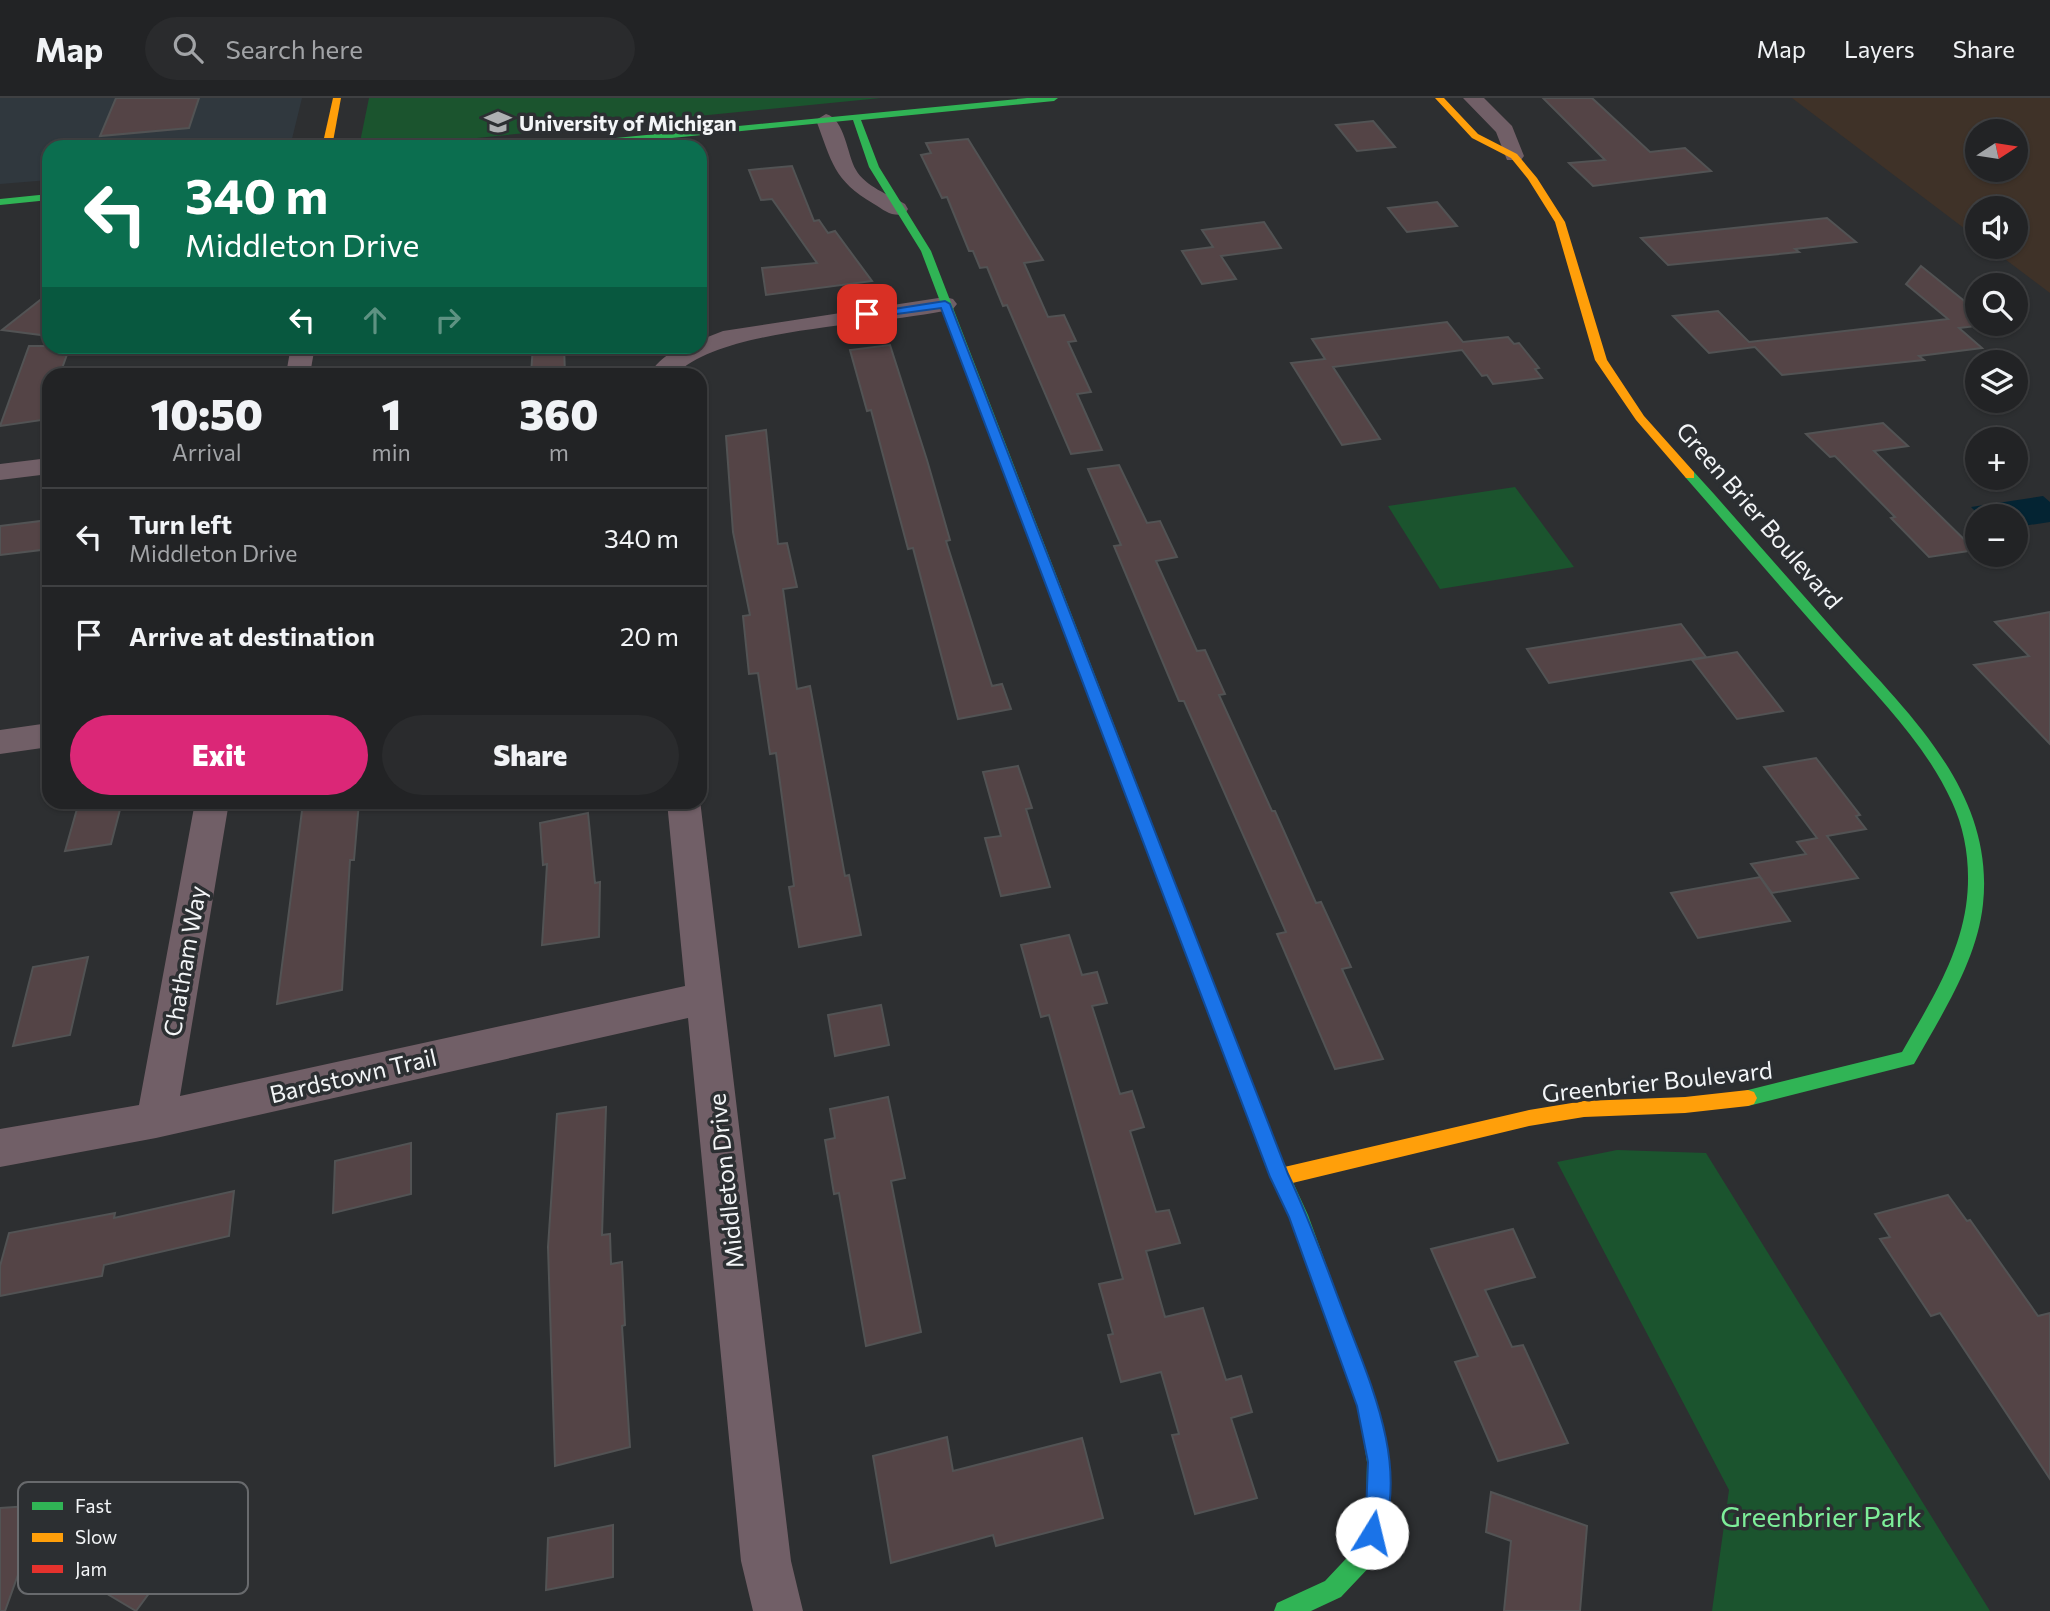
<!DOCTYPE html>
<html lang="en">
<head>
<meta charset="utf-8">
<style>
	:root { --surface:#222325; --page:#2a2b2d; --text:#f1f3f6; --muted:#a2a4a7; --line:#3f4042; --accent:#db2777 }
	body { margin:0; font-family:Commissioner,sans-serif; background:var(--page); color:var(--text); height:100vh; display:flex; flex-direction:column; font-size:26px; white-space:nowrap }
	* { box-sizing:border-box; margin:0 }
	p { font-size:23px; color:var(--muted) }
	.icon { flex:none; width:38px; height:38px; fill:none; stroke:currentColor; stroke-width:2; stroke-linecap:round; stroke-linejoin:round }
	.map { position:relative; flex:1; overflow:hidden }
	.sheet { position:absolute; left:42px; top:270px; width:665px; height:441px; display:flex; flex-direction:column; background:var(--surface); border-radius:21px; box-shadow:0 2px 5px #0004,0 0 0 2px var(--line) }
	.sheet>* { flex:none }
	.guide { position:absolute; left:42px; top:42px; width:665px; height:214px; border-radius:21px; box-shadow:0 2px 5px #0004,0 0 0 2px var(--line); background:#0b6e4f; color:#fff; overflow:hidden }
	.needle { width:46px; rotate:78deg }
	.buttons { position:absolute; left:1965px; top:21px; display:grid; gap:14px }
	.buttons a { display:grid; place-items:center; width:63px; height:63px; border-radius:50%; background:var(--surface); box-shadow:0 2px 5px #0004,0 0 0 2px var(--line); font-size:35px }
	.pin { position:absolute; display:grid; place-items:center; width:60px; height:60px; color:#fff; margin:-30px; border-radius:14px; box-shadow:0 4px 10px #0006 }
	.me { position:absolute; width:77px; margin:-38px; rotate:9deg; stroke-linejoin:round; filter:drop-shadow(0 0 5px #0008) }
	.turn { display:flex; align-items:center; gap:24px; height:147px; padding:0 28px; font-size:32px }
	.turn .icon { width:91px; height:91px; stroke-width:2.5 }
	.turn b { display:block; font-size:49px; line-height:60px }
	.lanes { display:flex; align-items:center; height:66px; padding:0 28px; background:#0003; justify-content:center; gap:35px; direction:ltr }
	.lanes .off { opacity:.35 }
	.eta { display:flex; justify-content:space-evenly; align-items:center; height:119px; text-align:center }
	.eta b { font-size:42px; font-weight:800; line-height:49px }
	.cta { display:flex; gap:14px; margin-top:auto; padding:14px 28px }
	.cta a { flex:1; height:80px; border-radius:42px; background:var(--accent); color:#fff; font-size:28px; font-weight:800; line-height:80px; text-align:center }
	.cta a+a { background:var(--page); color:var(--text) }
	ul { padding:0; list-style:none }
	li { display:flex; align-items:center; gap:21px; height:98px; padding:0 28px; border-top:2px solid var(--line) }
	li div { flex:1 }
	li b { display:block; font-size:26px }
	li em { font-style:normal }
	header { display:flex; align-items:center; gap:42px; box-sizing:border-box; height:98px; padding:0 35px; background:var(--surface); border-bottom:2px solid var(--line) }
	header strong { font-size:33px }
	nav { display:flex; gap:38px; margin-inline-start:auto; font-size:24px }
	.search { width:490px; height:63px; background:var(--page); display:flex; align-items:center; gap:18px; box-sizing:border-box; padding:0 24px; border-radius:38px; color:var(--muted); font-size:26px }
	.map>svg:first-child { display:block }
	.commercial { fill:#3f3228; fill-rule:evenodd }
	.built { fill:#30383e }
	.green { fill:#1b542e }
	.water { fill:#042433 }
	.building { fill:#544446; stroke:#525354; stroke-width:2 }
	.lines { fill:none; stroke-linecap:round; stroke-linejoin:round }
	.street { fill:#715f67; fill-rule:evenodd }
	.fast { fill:#30b455; fill-rule:evenodd }
	.slow { fill:#ff9f0a; fill-rule:evenodd }
	.jam { fill:#e5322d; fill-rule:evenodd }
	.route { fill:#1a73e8; stroke:#114b97; stroke-width:2 }
	.labels { text-anchor:middle; dominant-baseline:central; stroke-width:7; stroke-linejoin:round; paint-order:stroke }
	.far-poi-label { font-size:21px; font-weight:bold; fill:#f3f5f7; stroke:#2c2f32; text-anchor:start }
	.street-label { font-size:24px; fill:#f3f5f7; stroke:#2c2f32 }
	.near-park-label { font-size:28px; fill:#7dee99; stroke:#2c2f32 }
	.key { fill:#2c2f32; stroke:#686a6d; stroke-width:2 }
	.key-label { font-size:19px; fill:#f3f5f7 }
</style>
</head>
<body>
<header>
<strong>Map</strong>
<div class="search"><svg class="icon" aria-label="search" viewBox="0 0 24 24"><circle cx="10" cy="10" r="6"/><path d="M15 15l6 6"/></svg>Search here</div>
<nav><a>Map</a><a>Layers</a><a>Share</a></nav>
</header>
<div class="map">
<svg width="2050" height="1513" viewBox="0 0 2050 1513">
	<rect width="100%" height="100%" fill="#2d2f31"/>
	<path class="commercial" d="M1792,0H2050V195L1989,149H2016V110H1978L1977,140ZM1978,33H2016V72H1978Z"/>
	<path class="built" d="M0,0H302L290,49H49V82L0,86Z"/>
	<g class="green">
		<path d="M369,0H881L385,49H359Z"/>
		<path d="M1515,389L1574,469L1440,491L1388,408Z"/>
		<path d="M1617,1052L1706,1055L1990,1513H1712L1729,1392L1557,1064Z"/>
	</g>
	<path class="water" d="M2043,398L2050,404V424L2016,429V418H1980L1971,409Z"/>
	<g class="building">
		<path d="M116,0H199L189,30L100,38Z"/>
		<path d="M1543,0H1592L1650,54L1685,50L1711,73L1593,88L1569,65L1605,62Z"/>
		<path d="M1373,23L1395,49L1357,53L1336,27Z"/>
		<path d="M968,41L1043,162L1024,165L1048,219L1064,217L1076,243L1068,244L1091,294L1077,296L1102,352L1071,356L1007,207L1003,208L987,169L980,170L973,153H969L947,99L942,100L921,57L931,55L926,45Z"/>
		<path d="M792,68L814,123L819,122L828,135L835,133L872,183L766,197L762,170L817,165L772,101L761,102L749,72Z"/>
		<path d="M1437,104L1457,128L1407,134L1388,110Z"/>
		<path d="M1827,120L1856,144L1795,151L1799,154L1668,167L1641,140Z"/>
		<path d="M1264,124L1281,150L1221,158L1236,181L1202,186L1182,153L1213,149L1202,132Z"/>
		<path d="M1921,168L1978,214V226H1993L1959,230L1982,250L1919,258L1924,262L1782,277L1755,249L1709,255L1673,218L1718,213L1749,244L1948,221L1906,186Z"/>
		<path d="M49,195V238L2,232Z"/>
		<path d="M1447,224L1463,244L1508,239L1514,246L1519,245L1539,270L1535,271L1542,280L1493,286L1487,277L1482,278L1462,252L1333,269L1380,341L1342,347L1291,265L1325,261L1312,241Z"/>
		<path d="M890,247L927,362L950,442L946,443L992,588L1002,586L1011,611L958,621L913,450L908,451L871,312L867,313L850,252Z"/>
		<path d="M29,248H70L60,276H49V321L0,328Z"/>
		<path d="M533,248H564L565,276H531Z"/>
		<path d="M1883,325L1908,348L1874,353L1975,452L1929,459L1891,420L1895,419L1835,358L1830,359L1806,336Z"/>
		<path d="M766,332L778,446L787,445L797,489L783,491L797,591L810,588L845,778L849,777L861,837L799,849L789,789L794,788L776,655L770,656L758,575L749,576L743,518L750,517L733,434L726,338Z"/>
		<path d="M1119,367L1147,425L1160,423L1177,459L1156,463L1197,553L1205,552L1225,596L1219,597L1272,713H1275L1316,805L1321,804L1351,869L1342,871L1383,961L1335,971L1277,836L1286,834L1184,603H1179L1114,448L1121,447L1088,371Z"/>
		<path d="M49,422V451L0,457V428Z"/>
		<path d="M2050,514V646L1974,567L2029,558L1995,524Z"/>
		<path d="M1681,526L1706,559L1549,585L1527,551Z"/>
		<path d="M1737,554L1783,613L1737,621L1692,562Z"/>
		<path d="M1816,660L1860,717L1856,718L1866,731L1827,738L1858,780L1772,795L1751,766L1806,756L1797,744L1817,740L1764,669Z"/>
		<path d="M1018,668L1032,710L1026,711L1050,789L1001,798L985,740L1001,738L983,674Z"/>
		<path d="M79,704H122L111,746L65,753Z"/>
		<path d="M314,704H359L354,762H350L342,892L277,906L303,705Z"/>
		<path d="M588,715L595,785L600,784L599,839L542,847L547,766L543,767L540,725Z"/>
		<path d="M1760,779L1790,823L1698,840L1671,795Z"/>
		<path d="M1069,837L1082,877L1097,874L1107,905L1092,908L1120,996L1132,993L1144,1029L1130,1033L1156,1114L1169,1112L1180,1145L1146,1153L1165,1219L1203,1210L1226,1282L1241,1278L1252,1314L1231,1320L1257,1400L1195,1416L1172,1337L1179,1336L1161,1274L1121,1284L1108,1237L1113,1236L1099,1186L1123,1181L1049,917L1041,919L1021,847Z"/>
		<path d="M88,859L70,937L13,948L33,869Z"/>
		<path d="M881,907L889,947L835,958L828,917Z"/>
		<path d="M888,999L905,1080L891,1083L921,1234L866,1248L839,1095L834,1096L825,1042L835,1040L830,1011Z"/>
		<path d="M606,1009L602,1137L610,1136L611,1166L622,1164L625,1227L622,1228L630,1349L555,1368L548,1149L557,1016Z"/>
		<path d="M411,1045V1096L333,1115L335,1063Z"/>
		<path d="M234,1093L229,1138L104,1167L102,1178L0,1198V1168L9,1135L115,1115L114,1120Z"/>
		<path d="M1948,1097L1967,1123L1970,1122L2038,1218L2050,1215V1381L1940,1215L1931,1218L1880,1141L1890,1139L1875,1116Z"/>
		<path d="M1513,1131L1535,1179L1485,1192L1512,1249L1523,1247L1568,1345L1498,1363L1455,1264L1478,1258L1431,1151Z"/>
		<path d="M947,1339L953,1373L1082,1340L1103,1420L996,1448L993,1437L891,1465L873,1358Z"/>
		<path d="M98,1393L186,1445L136,1513L28,1449L5,1513H0V1410L89,1404Z"/>
		<path d="M1491,1394L1587,1428L1580,1513H1504L1511,1443L1486,1434Z"/>
		<path d="M613,1427V1479L546,1492L548,1440Z"/>
	</g>
	<g class="lines">
		<g class="street">
			<path d="M1463,0H1484L1512,28L1524,58L1521,62H1507L1496,34Z"/>
			<path d="M826,16C845,21 847,57 856,72C865,88 889,97 905,106L908,111L905,116C892,119 885,113 874,106C833,82 832,64 816,22Z"/>
			<path d="M945,199L953,201L957,206L953,211C883,228 724,228 676,276H649C663,257 677,248 700,248V242L723,233Z"/>
			<path d="M291,248H315L310,276H286Z"/>
			<path d="M49,360V376L0,382V366Z"/>
			<path d="M49,625V649L0,656V632Z"/>
			<path d="M700,702L791,1463L803,1513H753L741,1463L688,920L156,1040L0,1069V1031L139,1007L195,704H229L180,998L685,888L667,704Z"/>
		</g>
		<g class="fast">
			<path d="M1027,0H1058L1054,3L861,22L879,69L931,153L1212,880L1210,885L1204,887L1198,885L1196,880L921,153L869,69L853,22L582,49H549L554,46Z"/>
			<path d="M49,96V102L0,107V101Z"/>
			<path d="M1690,373L1694,374L1714,396C1756,444 1798,491 1840,539C1908,615 1995,694 1983,806C1977,863 1942,916 1914,966L1748,1008L1742,1006L1739,1000L1742,994L1748,992L1902,954C1928,908 1958,862 1966,808C1971,774 1967,736 1952,704C1926,647 1881,602 1840,556C1788,498 1737,438 1686,380L1684,377Z"/>
			<path d="M1274,1055L1281,1058L1308,1117L1378,1308L1389,1364L1388,1414L1375,1463L1341,1499L1311,1513H1274L1277,1505L1325,1483L1357,1449L1366,1414L1367,1364L1358,1308L1289,1118L1265,1064L1267,1058Z"/>
		</g>
		<g class="slow">
			<path d="M333,0H341L332,49H322Z"/>
			<path d="M1435,0H1444L1478,36L1517,56L1537,80L1565,124L1607,262L1644,318L1694,374V380H1686L1636,322L1595,262L1555,124L1528,81L1511,60L1472,40Z"/>
			<path d="M1748,992L1754,994L1757,1000L1754,1006L1748,1008L1685,1015L1584,1019L1529,1028L1280,1088L1273,1085L1271,1079L1273,1073L1280,1070L1529,1012L1584,1003L1685,999Z"/>
		</g>
		<path class="jam" d="M1204,873L1210,875L1212,880L1283,1064L1281,1070L1274,1073L1267,1070L1265,1064L1196,880L1198,875Z"/>
	</g>
	<path class="route" d="M945,203L950,206L1288,1076C1309,1120 1325,1165 1342,1210C1368,1280 1411,1368 1380,1443L1372,1446L1364,1443L1361,1435L1366,1414L1368,1364L1357,1308L1289,1119L1270,1079L941,210L867,220L862,216Z"/>
	<defs>
		<symbol id="university-bare" viewBox="-9 -9 18 18"><path d="M0-5L7-2L0 1L-7-2ZM-4 1L0 2.5L4 1V4Q0 6-4 4Z" fill="#aeb0b2" stroke="#2c2f32" stroke-width="2.5" paint-order="stroke"/></symbol>
	</defs>
	<g fill-rule="evenodd">
		<use href="#university-bare" x="479" y="5" width="38" height="38"/>
	</g>
	<g class="labels">
		<g class="far-poi-label">
			<text x="519" y="24">University of Michigan</text>
		</g>
		<g class="street-label">
			<text transform="translate(1760 417) rotate(49)">Green Brier Boulevard</text>
			<text transform="translate(184 863) rotate(-80)">Chatham Way</text>
			<text transform="translate(353 977) rotate(-13)">Bardstown Trail</text>
			<text transform="translate(1657 983) rotate(-6)">Greenbrier Boulevard</text>
			<text transform="translate(725 1083) rotate(-96)">Middleton Drive</text>
		</g>
		<g class="near-park-label">
			<text x="1821" y="1418">Greenbrier Park</text>
		</g>
	</g>
	<rect x="18" y="1384" width="230" height="112" rx="10" class="key"/>
	<rect x="32" y="1404" width="31" height="8" fill="#30b455"/>
	<rect x="32" y="1435" width="31" height="9" fill="#ff9f0a"/>
	<rect x="32" y="1467" width="31" height="8" fill="#e5322d"/>
	<g class="key-label">
		<text x="75" y="1415">Fast</text>
		<text x="75" y="1446">Slow</text>
		<text x="75" y="1478">Jam</text>
	</g>
</svg>
<div class="buttons">
<a><svg class="needle" viewBox="-14 -14 28 28"><path d="M0-13l5 13h-10z" fill="#e53935"/><path d="M0 13l5-13h-10z" fill="#a2a4a7"/></svg></a>
<a><svg class="icon" aria-label="sound" viewBox="0 0 24 24"><path d="M4 9h4l5-4v14l-5-4H4zM17 9q2 3 0 6"/></svg></a>
<a><svg class="icon" aria-label="search" viewBox="0 0 24 24"><circle cx="10" cy="10" r="6"/><path d="M15 15l6 6"/></svg></a>
<a><svg class="icon" aria-label="layers" viewBox="0 0 24 24"><path d="M12 4l9 5-9 5-9-5zM3 14l9 5 9-5"/></svg></a>
<a>+</a>
<a>−</a>
</div>
<div class="pin" style="left:867px;top:216px;background:#d93025"><svg class="icon" aria-label="arrive" viewBox="0 0 24 24"><path d="M6 21V4h12l-3 4 3 4H6"/></svg></div>
<svg class="me" style="left:1372px;top:1435px" viewBox="-20 -20 40 40"><circle r="19" fill="#fff"/><path d="M0-13L10 11 0 6-10 11z" fill="#1a73e8"/></svg>
<div class="guide">
<div class="turn"><svg class="icon" aria-label="left" viewBox="0 0 24 24"><path d="M17 20v-9H6M10 6l-5 5 5 5"/></svg><div><b>340 m</b>Middleton Drive</div></div>
<div class="lanes"><svg class="icon" aria-label="left" viewBox="0 0 24 24"><path d="M17 20v-9H6M10 6l-5 5 5 5"/></svg><svg class="icon off" aria-label="ahead" viewBox="0 0 24 24"><path d="M12 20V5M6 11l6-6 6 6"/></svg><svg class="icon off" aria-label="right" viewBox="0 0 24 24"><path d="M7 20v-9h11M14 6l5 5-5 5"/></svg></div>
</div>
<section class="sheet">
<div class="eta">
<div><b>10:50</b><p>Arrival</p></div>
<div><b>1</b><p>min</p></div>
<div><b>360</b><p>m</p></div>
</div>
<ul>
<li><svg class="icon" aria-label="left" viewBox="0 0 24 24"><path d="M17 20v-9H6M10 6l-5 5 5 5"/></svg><div><b>Turn left</b><p>Middleton Drive</p></div><em>340 m</em></li>
<li><svg class="icon" aria-label="arrive" viewBox="0 0 24 24"><path d="M6 21V4h12l-3 4 3 4H6"/></svg><div><b>Arrive at destination</b></div><em>20 m</em></li>
</ul>
<div class="cta"><a>Exit</a><a>Share</a></div>
</section>
</div>
</body>
</html>
